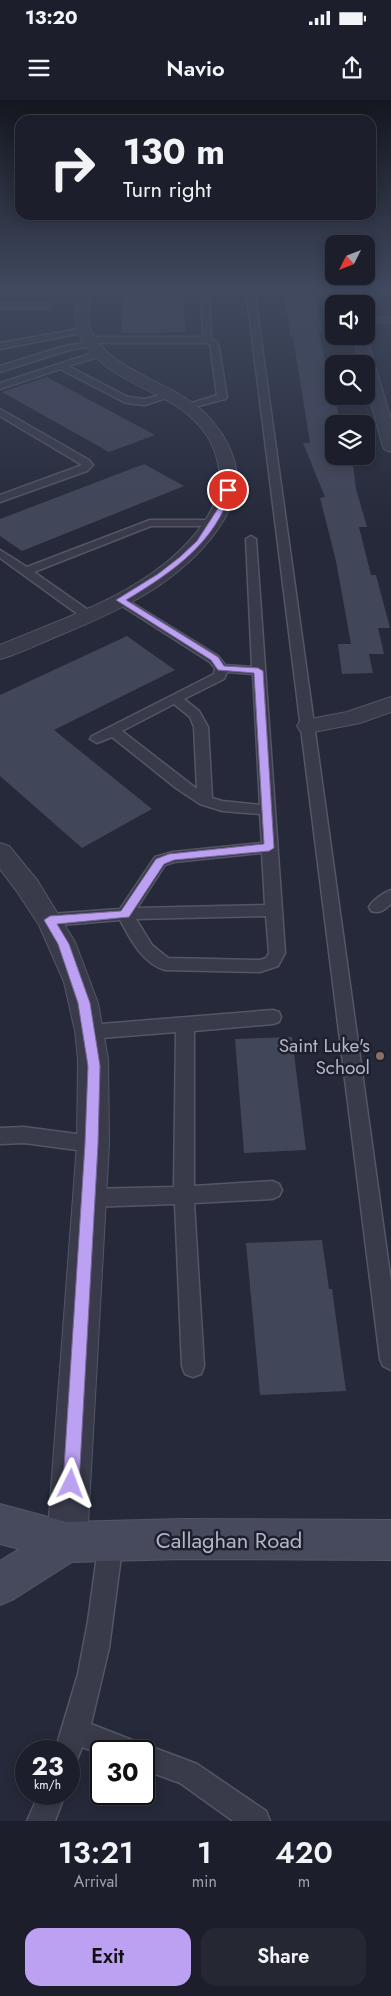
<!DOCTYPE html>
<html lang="en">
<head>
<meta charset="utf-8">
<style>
	:root { --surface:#1c1f2b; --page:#252733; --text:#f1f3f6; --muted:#a0a2a9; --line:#3a3d47; --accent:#bca0f2 }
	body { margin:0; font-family:Jost,sans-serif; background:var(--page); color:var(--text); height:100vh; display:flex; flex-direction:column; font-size:19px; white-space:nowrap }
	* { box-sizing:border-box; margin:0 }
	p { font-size:16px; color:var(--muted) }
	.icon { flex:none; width:28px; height:28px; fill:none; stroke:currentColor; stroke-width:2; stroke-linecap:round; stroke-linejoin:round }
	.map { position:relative; height:1721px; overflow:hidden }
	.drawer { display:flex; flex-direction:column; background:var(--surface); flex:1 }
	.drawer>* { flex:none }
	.hud { position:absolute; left:15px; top:15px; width:361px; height:105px; border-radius:15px; box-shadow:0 2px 12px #0003,0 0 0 1px var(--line); background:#1c1f2b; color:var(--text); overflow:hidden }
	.needle { width:32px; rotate:228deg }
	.fabs { position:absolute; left:325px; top:135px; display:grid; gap:10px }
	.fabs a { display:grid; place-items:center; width:50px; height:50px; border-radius:10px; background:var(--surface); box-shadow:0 2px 12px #0003,0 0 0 1px var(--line); font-size:25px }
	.speed { position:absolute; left:15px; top:1640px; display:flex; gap:10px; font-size:25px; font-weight:700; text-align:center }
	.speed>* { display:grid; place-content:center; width:65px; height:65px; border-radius:50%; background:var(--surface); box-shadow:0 2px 12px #0003,0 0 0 1px var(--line); line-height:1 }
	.speed small { font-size:12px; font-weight:400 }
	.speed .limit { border:2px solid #111; border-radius:8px; background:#fff; color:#111 }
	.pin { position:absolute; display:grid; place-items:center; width:42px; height:42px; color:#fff; margin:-21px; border:2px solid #fff; border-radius:50%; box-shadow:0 1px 5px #0007 }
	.me { position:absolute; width:55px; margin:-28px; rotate:3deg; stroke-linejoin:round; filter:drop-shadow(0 0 4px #0008) }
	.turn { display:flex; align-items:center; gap:18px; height:105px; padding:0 25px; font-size:22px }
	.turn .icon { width:65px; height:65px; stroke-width:2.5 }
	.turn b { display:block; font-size:35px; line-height:42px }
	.eta { display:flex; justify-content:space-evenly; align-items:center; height:85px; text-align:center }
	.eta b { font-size:30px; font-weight:600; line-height:35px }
	.primary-button { display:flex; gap:10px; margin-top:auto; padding:10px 25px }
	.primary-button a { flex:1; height:58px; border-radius:15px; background:var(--accent); color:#111; font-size:20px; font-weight:600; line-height:58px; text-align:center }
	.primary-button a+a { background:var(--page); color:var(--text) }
	.status { display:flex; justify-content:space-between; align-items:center; height:35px; padding:0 25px; background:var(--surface); direction:ltr }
	.status svg { height:14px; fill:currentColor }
	header { display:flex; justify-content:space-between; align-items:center; height:65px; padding:0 25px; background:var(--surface); font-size:22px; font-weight:600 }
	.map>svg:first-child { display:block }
	.building { fill:#424659 }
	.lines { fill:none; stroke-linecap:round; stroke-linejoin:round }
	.lane-casing { stroke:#545665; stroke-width:3 }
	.street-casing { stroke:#545665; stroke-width:2 }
	.secondary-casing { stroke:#545665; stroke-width:2 }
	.lane { fill:#393b4a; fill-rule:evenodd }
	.street { fill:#393b4a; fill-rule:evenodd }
	.secondary { fill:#474a5d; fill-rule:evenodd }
	.route { fill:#bca0f2; stroke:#7a689d }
	.education-dot { fill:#8d6e63; stroke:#1e202f; stroke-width:2 }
	.labels { text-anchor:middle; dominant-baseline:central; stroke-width:5; stroke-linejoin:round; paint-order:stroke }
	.poi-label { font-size:19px; fill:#b4b6c6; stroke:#1e202f; text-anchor:end }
	.near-street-label { font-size:22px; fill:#b4b6c6; stroke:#1e202f }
</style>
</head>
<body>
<div class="status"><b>13:20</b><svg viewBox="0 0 49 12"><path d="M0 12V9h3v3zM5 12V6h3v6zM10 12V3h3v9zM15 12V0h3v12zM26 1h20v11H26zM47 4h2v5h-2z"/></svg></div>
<header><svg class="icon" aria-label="menu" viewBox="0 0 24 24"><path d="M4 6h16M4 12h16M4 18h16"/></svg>Navio<svg class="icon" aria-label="share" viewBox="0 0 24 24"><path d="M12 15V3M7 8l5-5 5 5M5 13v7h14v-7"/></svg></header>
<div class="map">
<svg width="391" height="1721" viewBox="0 0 391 1721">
	<rect width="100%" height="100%" fill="#252939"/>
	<g class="building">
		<path d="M312,192L317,204L323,231H319L328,277H331L339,317H343L345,324H334V356H352L356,389L367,427H359L371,475H376L390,528H378L384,554H369L373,573L342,574L338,544H351L336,461L320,398L325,397L303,343H310L293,237L290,236L285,193Z"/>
		<path d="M182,193L186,232L122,233V194Z"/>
		<path d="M47,277L155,335L109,352L2,292Z"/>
		<path d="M144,364L184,386L22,451L0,436V419Z"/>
		<path d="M127,536L175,570L54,630L152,709L82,748L0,676V595Z"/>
		<path d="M292,937L306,1050L244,1053L235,939Z"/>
		<path d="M322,1140L329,1189H332L346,1291L260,1295L246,1143Z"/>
	</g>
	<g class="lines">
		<defs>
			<g id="lane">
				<path d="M0,189H46L42,191L0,192Z"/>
				<path d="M197,189L209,191L211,239L218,243L227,297L225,299L187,309L182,306L217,295L210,244L206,243H96L95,245L66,251L0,272V266L61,247L87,242V238L90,237H203L201,192Z"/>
				<path d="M246,189H254L391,1182V1270L383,1266L380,1259Z"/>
				<path d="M0,204H48L52,206L48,208H0Z"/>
				<rect x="366" y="218" width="25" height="4"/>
				<path d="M84,228H87V232L0,249V243Z"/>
				<path d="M102,250L105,251V255L68,266L128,297L145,299L170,292L175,295L145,305L126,303L60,269L0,289V283Z"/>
				<path d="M0,309L89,360L93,365L87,371L0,402V395L82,365L0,316Z"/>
				<path d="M150,420H214L219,423L214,426H151L34,472L91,512L93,515L91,518H83L0,458V450L27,467Z"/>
				<path d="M251,436L256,439L285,853L278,866L260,872L165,870C142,863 131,840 120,820L50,826L44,824L42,820L44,816L50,814L120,809L155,757L173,752L262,743L260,714L222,711L200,704L176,688L112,637L97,643L90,639L92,636L214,574L215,568L210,562L116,502L114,500L116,498H124L218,556L225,565L252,567L246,439ZM227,572L253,574L260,705L222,701L212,698L208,627L199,611L184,599L224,579ZM174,604L190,617L194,627L197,689L122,631ZM262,753L265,805L137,808L165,765L174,762ZM266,816L269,853L266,858L260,860L168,858L152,845L136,819Z"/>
				<path d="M391,790V804C384,810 380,814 371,811L369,807C373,800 383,793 391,790Z"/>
				<path d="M273,910L279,912L281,917L279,922L273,924L194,931V1086L272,1081L279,1084L282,1090L279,1096L272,1099L194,1103L204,1266L201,1274L193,1277L185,1274L182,1266L175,1104L88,1107L81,1104L78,1098L81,1092L88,1089L174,1087L176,932L89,939L83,937L80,932L83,927L89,925Z"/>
				<path d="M24,1027L92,1036L99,1038L101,1044L99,1050L92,1052L24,1043L0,1044V1028Z"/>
				<path d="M111,1429L119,1433L123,1441L109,1548L91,1624L137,1642L139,1646L144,1644L197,1664L266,1711L270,1721H233L180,1683L144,1670V1651H101V1654L82,1647L77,1660L69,1664V1651H55L78,1574L88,1521L99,1441L103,1433Z"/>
				<path d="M39,1694H65L55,1721H27Z"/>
			</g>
			<g id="street">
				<path d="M77,189H91C89,202 86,218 91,231C106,265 159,280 188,300C201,308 212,319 220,331C244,367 241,395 218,429C180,483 119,511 60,535C40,543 20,554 0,559V545C71,515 155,490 202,425C214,408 223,389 219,368C216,349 207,332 193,319C161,289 109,281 84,244C72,226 75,210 77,189Z"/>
				<path d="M342,189H355L359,204H345Z"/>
				<path d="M366,235L391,319V352L385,350L383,347L366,285V264H360L353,236Z"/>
				<path d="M391,597V612L360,623L308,633L300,631L297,626L300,621L347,612Z"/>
				<path d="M0,743L9,746L37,780L75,842L98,903L108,959L109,1044L87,1442L81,1456L67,1462L53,1456L47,1442L77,1044L78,959L75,931L64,882L39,825L18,793L0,769Z"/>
			</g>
			<path id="secondary" d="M0,1404L67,1422L182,1419L391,1420V1460L182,1459L72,1462L14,1499L0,1505V1461L19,1449L0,1444Z"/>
		</defs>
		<use href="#lane" class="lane-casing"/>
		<use href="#street" class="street-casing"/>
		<use href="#secondary" class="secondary-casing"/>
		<use href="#lane" class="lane"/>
		<use href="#street" class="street"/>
		<use href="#secondary" class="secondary"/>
	</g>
	<linearGradient id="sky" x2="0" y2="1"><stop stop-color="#14171f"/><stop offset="0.44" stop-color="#40495f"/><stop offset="1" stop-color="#40495f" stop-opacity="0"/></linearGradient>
	<rect width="391" height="430" fill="url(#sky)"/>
	<path class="route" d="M225,388L231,390C216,443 171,473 126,500L218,557L224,566L258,568L263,571L274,748L269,751L174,760L164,764L129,817L57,824L69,844L90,903L100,966L98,1044L79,1384L76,1390L71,1393L65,1390L63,1384L85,1044L88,966L78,903L58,844L44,820L50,816L121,811L156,759L169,754L264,744L254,573L218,570L211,560L116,500L158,474L180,457L197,441L219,407Z"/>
	<circle class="education-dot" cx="380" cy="956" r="5"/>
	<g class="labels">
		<g class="poi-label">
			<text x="370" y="945">Saint Luke's<tspan x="370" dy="22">School</tspan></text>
		</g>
		<g class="near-street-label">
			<text x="229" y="1440">Callaghan Road</text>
		</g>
	</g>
</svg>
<div class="fabs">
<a><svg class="needle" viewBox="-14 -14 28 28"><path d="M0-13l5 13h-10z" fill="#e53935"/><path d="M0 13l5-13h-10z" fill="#a0a2a9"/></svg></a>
<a><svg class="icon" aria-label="sound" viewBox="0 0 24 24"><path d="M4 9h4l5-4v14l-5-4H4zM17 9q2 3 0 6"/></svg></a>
<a><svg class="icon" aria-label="search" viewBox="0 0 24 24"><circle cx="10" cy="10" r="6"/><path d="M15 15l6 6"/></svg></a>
<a><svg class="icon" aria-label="layers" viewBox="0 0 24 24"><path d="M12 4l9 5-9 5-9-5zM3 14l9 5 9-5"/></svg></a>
</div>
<div class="speed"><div>23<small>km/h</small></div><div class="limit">30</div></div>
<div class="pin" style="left:228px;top:390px;background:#d93025"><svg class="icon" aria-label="arrive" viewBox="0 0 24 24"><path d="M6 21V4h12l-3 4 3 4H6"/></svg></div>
<svg class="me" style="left:71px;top:1384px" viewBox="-20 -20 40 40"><path d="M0-17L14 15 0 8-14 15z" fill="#bca0f2" stroke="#fff" stroke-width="4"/></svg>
<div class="hud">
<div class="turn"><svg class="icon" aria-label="right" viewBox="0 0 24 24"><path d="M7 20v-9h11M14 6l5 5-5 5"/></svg><div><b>130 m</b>Turn right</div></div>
</div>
</div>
<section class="drawer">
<div class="eta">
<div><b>13:21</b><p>Arrival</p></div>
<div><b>1</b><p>min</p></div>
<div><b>420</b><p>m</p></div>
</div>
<div class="primary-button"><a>Exit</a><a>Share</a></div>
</section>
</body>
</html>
